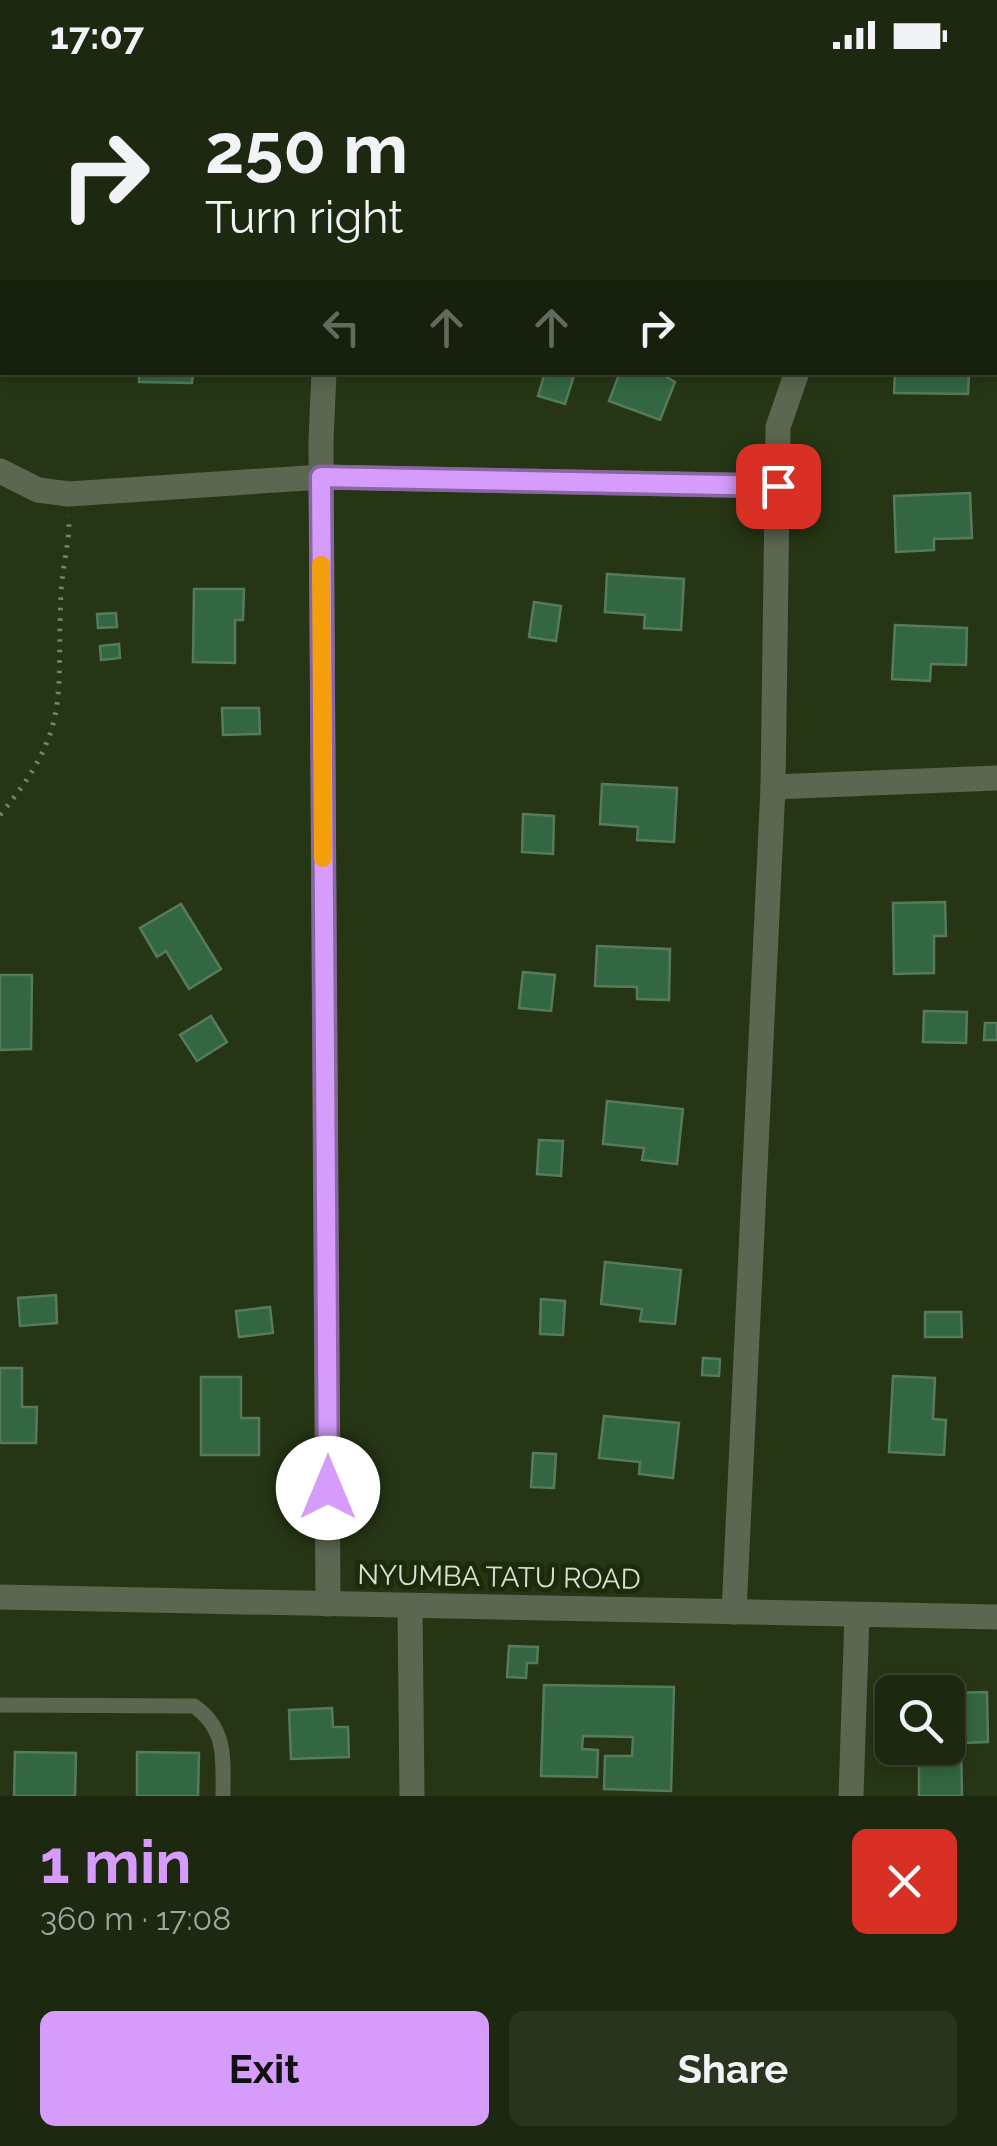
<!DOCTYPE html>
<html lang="en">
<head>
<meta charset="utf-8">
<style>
	:root { --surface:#1c2810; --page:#29341e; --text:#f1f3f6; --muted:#a0a69f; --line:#3a4430; --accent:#d59cfb }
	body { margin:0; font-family:Raleway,sans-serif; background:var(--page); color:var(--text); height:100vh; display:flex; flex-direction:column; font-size:38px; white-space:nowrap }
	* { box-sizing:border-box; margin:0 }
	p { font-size:32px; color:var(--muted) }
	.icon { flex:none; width:55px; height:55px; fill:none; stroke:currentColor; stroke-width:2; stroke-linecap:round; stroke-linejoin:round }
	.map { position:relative; height:1726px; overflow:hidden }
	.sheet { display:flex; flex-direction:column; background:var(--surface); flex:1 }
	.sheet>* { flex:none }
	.guide { position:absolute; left:0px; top:0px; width:998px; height:305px; box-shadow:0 5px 15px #0003,0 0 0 2px var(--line); background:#1c2810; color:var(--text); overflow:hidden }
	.tools { position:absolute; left:875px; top:1605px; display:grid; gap:20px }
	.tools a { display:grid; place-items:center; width:90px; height:90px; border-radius:15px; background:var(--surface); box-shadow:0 5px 15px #0003,0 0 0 2px var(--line); font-size:50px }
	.pin { position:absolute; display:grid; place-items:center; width:85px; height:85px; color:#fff; margin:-42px; border-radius:20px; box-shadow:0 5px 15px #0006 }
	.me { position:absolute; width:110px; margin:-55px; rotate:0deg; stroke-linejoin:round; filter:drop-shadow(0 0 8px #0008) }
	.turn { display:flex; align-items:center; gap:35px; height:210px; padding:0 40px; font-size:45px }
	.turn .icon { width:130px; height:130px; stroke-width:2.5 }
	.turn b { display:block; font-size:70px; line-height:85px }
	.lanes { display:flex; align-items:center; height:95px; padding:0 40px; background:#0003; justify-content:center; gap:50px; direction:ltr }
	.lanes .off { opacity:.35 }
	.round { display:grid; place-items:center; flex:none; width:105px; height:105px; border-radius:15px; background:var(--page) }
	.summary { display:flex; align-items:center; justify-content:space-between; height:170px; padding:0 40px }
	h1 { font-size:60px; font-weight:700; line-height:75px; color:var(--accent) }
	.primary-button { display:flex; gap:20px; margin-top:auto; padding:20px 40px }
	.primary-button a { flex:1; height:115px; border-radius:15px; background:var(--accent); color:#111; font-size:40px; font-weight:700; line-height:115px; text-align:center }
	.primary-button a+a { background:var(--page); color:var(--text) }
	.status { display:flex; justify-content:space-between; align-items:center; height:70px; padding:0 50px; background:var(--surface); direction:ltr }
	.status svg { height:28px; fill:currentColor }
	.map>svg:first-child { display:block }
	.building { fill:#336741; stroke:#577a5f; stroke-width:2.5 }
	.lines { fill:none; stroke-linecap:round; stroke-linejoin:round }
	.path { stroke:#758368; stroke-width:5; stroke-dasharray:2.5 8; stroke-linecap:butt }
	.service { stroke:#5b6751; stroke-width:15 }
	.minor { stroke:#5b6751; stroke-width:25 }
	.route-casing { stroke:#8a65a3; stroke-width:25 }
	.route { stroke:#d59cfb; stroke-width:18 }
	.slow { stroke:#f59e0b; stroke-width:18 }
	.labels { text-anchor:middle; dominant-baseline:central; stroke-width:10; stroke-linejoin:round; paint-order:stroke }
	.street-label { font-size:28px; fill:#d8e3cf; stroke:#1c2c0b }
</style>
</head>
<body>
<div class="status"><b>17:07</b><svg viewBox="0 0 49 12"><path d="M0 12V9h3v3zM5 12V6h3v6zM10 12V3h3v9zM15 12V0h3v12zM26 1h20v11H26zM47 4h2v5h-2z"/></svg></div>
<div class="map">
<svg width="997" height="1726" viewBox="0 0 997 1726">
	<rect width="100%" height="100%" fill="#263615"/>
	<g class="building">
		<path d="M139,302H193L192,313L139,312Z"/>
		<path d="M545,302H575L565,334L538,326Z"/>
		<path d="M620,302H658L675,312L660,350L609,331Z"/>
		<path d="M895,302H969L968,324L894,323Z"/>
		<path d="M970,423L972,468L934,469V480L896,482L894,426Z"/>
		<path d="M607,504L684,509L681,560L644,558L645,545L605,542Z"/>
		<path d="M194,519H244L243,550H235V593L193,592Z"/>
		<path d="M534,532L561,536L556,571L529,567Z"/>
		<path d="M116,543L117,557L98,558L97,544Z"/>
		<path d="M895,555L967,558L966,595L931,594L930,611L892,609Z"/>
		<path d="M119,574L120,588L101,590L100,576Z"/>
		<path d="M222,638H259L260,664L223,665Z"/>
		<path d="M602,714L677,718L674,772L637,770L638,757L600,754Z"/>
		<path d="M523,744L554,746L553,784L522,782Z"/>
		<path d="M945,832L946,866H934V903L894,904L893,833Z"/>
		<path d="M181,834L221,899L189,919L166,881L157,887L140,858Z"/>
		<path d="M597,876L670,879L669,930L637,929V917L595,916Z"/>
		<path d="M523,902L555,905L551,941L519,938Z"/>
		<path d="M0,905H32L31,979L0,980Z"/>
		<path d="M924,941L967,942L966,973L923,972Z"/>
		<path d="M211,946L227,972L197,991L180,965Z"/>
		<path d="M985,953H997V970H984Z"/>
		<path d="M607,1031L683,1039L677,1094L642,1090L644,1078L603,1074Z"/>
		<path d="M539,1070L563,1071L561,1106L537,1104Z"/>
		<path d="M605,1192L681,1200L675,1254L640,1251L642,1239L601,1234Z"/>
		<path d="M56,1225L57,1253L20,1256L18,1228Z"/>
		<path d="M541,1229L565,1231L563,1265L540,1264Z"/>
		<path d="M270,1237L273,1263L239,1267L236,1241Z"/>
		<path d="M925,1242H961L962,1267H925Z"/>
		<path d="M703,1288L720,1289L719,1306L702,1305Z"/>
		<path d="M0,1298H22V1337H37L36,1373H0Z"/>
		<path d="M893,1306L935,1308L933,1349L946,1350L944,1385L889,1382Z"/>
		<path d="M201,1307H241V1348H259V1385H201Z"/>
		<path d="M604,1346L679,1353L673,1408L639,1404L640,1392L599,1388Z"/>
		<path d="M533,1383L556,1384L554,1418L531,1417Z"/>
		<path d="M509,1576L538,1577L537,1593H527L526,1608L507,1607Z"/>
		<path d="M544,1615L674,1617L671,1721L604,1719L605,1686H632L633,1667L583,1666L582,1679L598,1680L597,1707L541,1706Z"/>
		<path d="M987,1622L988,1672L961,1673L962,1726H919V1678H948V1623Z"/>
		<path d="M332,1638L333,1657H348L349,1687L291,1689L289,1640Z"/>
		<path d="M15,1682L76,1683L75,1726H14Z"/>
		<path d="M137,1682L199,1683L198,1726H137Z"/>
	</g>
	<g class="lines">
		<path class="path" d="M0,745C73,657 56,628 61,523C62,497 70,473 69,446"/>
		<path class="service" d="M0,1635L194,1636C227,1659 223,1689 223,1726"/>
		<g class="minor">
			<path d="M320,0V2"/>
			<path d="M995,174H997"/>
			<path d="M324,302L321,371L328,1534"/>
			<path d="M0,401L38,420L69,424L321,407L779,416"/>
			<path d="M773,717L997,708"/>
			<path d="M0,1527L997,1547"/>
			<path d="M410,1536L412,1726"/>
			<path d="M734,1542L773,717L778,357L797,302"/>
			<path d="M851,1726L857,1545"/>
		</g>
	</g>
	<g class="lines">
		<defs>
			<path id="route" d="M328,1418L321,407L778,416"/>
		</defs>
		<use href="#route" class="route-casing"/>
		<use href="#route" class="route"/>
		<path class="slow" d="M321,495L323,788"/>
	</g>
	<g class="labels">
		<g class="street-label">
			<text transform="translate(499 1507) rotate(1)">NYUMBA TATU ROAD</text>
		</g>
	</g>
</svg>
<div class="tools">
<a><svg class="icon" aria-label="search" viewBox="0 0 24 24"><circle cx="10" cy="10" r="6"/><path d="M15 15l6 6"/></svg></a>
</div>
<div class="pin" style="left:778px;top:416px;background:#d93025"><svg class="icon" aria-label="arrive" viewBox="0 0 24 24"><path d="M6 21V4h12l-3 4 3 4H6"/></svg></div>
<svg class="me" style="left:328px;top:1418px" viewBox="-20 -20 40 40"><circle r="19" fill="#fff"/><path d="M0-13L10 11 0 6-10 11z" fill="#d59cfb"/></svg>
<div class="guide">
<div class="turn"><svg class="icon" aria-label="right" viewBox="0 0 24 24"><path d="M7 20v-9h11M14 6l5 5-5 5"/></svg><div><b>250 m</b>Turn right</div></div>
<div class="lanes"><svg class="icon off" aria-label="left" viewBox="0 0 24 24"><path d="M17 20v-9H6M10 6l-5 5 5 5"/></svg><svg class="icon off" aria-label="ahead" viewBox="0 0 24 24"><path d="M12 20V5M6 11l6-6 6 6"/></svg><svg class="icon off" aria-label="ahead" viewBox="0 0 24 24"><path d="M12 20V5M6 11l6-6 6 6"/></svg><svg class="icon" aria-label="right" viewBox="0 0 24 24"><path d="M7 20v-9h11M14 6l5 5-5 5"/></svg></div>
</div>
</div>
<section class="sheet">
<div class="summary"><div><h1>1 min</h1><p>360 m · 17:08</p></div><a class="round" style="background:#d93025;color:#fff"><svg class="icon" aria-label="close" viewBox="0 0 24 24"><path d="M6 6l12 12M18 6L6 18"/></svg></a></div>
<div class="primary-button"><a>Exit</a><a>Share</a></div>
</section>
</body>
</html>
